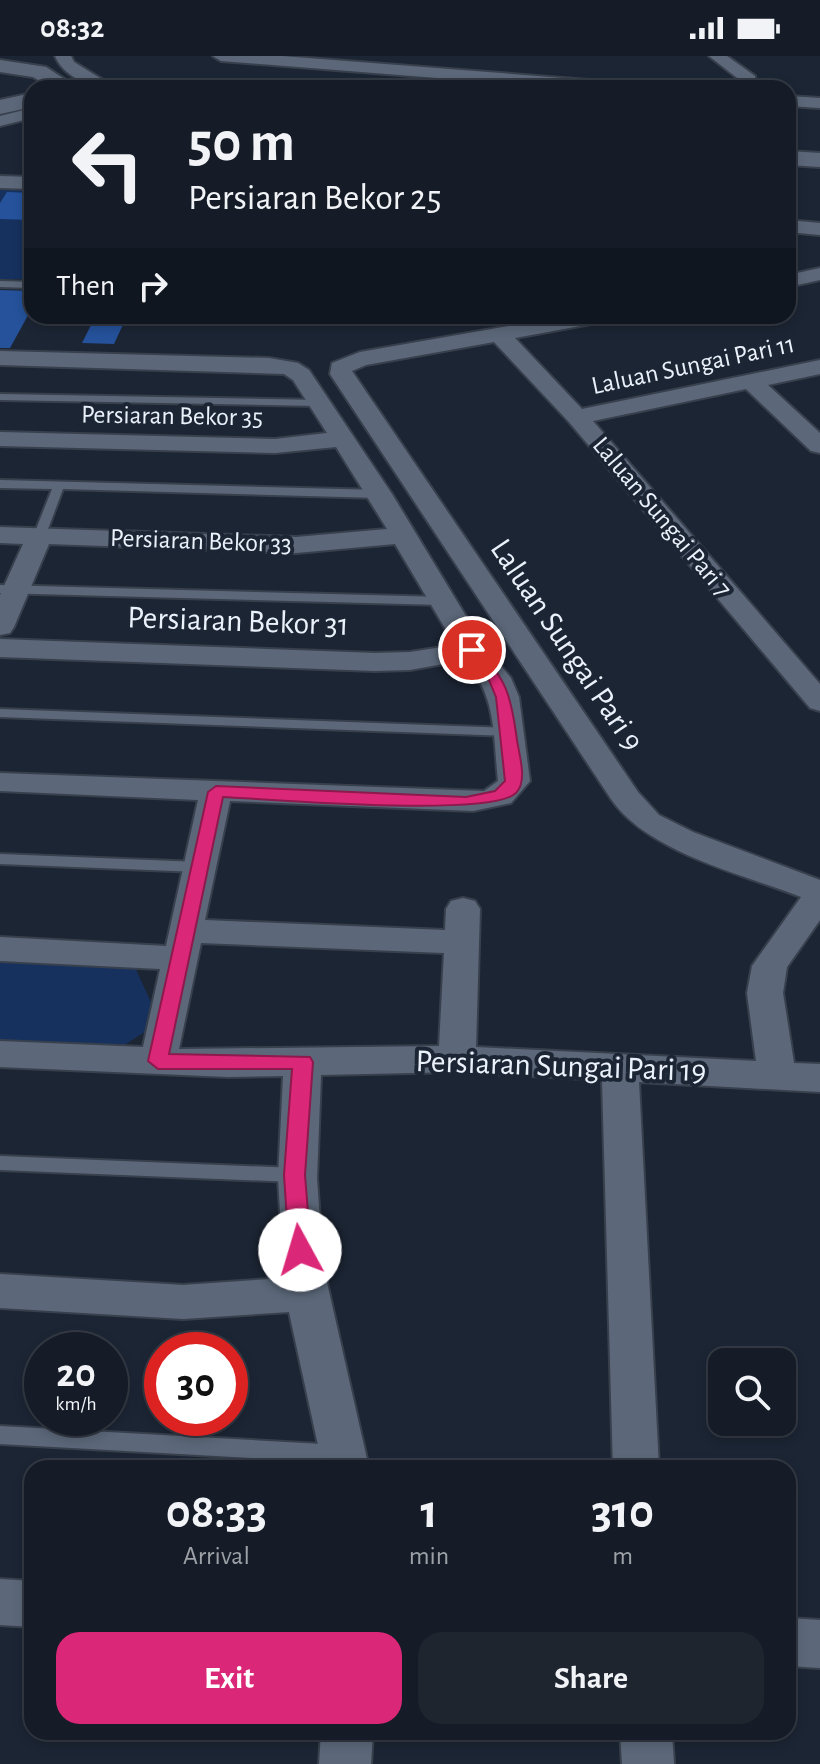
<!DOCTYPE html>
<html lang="en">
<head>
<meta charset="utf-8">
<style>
	:root { --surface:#151c27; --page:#1e252f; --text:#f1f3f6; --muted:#9da1a7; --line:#343a44; --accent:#db2777 }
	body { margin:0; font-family:"Alegreya Sans",sans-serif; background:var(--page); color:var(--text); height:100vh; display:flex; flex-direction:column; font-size:30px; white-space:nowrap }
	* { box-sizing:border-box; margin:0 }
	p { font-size:26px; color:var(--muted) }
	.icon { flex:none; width:44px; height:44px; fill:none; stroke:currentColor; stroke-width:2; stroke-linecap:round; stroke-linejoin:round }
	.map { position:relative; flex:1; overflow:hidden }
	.sheet { position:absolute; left:24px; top:1404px; width:772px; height:280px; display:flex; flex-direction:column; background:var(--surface); border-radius:24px; box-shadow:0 4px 12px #0003,0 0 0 2px var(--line) }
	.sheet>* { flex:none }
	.guide { position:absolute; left:24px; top:24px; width:772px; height:244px; border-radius:24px; box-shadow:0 4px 12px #0003,0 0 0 2px var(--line); background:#151c27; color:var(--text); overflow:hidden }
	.tools { position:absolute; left:708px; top:1292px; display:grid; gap:16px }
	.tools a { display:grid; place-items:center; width:88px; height:88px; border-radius:16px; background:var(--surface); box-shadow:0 4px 12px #0003,0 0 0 2px var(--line); font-size:40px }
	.speed { position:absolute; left:24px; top:1276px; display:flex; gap:16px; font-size:40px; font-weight:700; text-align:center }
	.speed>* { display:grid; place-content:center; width:104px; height:104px; border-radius:50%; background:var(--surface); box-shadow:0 4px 12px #0003,0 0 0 2px var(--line); line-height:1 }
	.speed small { font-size:20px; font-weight:400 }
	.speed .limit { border:12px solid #d22; background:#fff; color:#111 }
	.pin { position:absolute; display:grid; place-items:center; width:68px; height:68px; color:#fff; margin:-34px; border:4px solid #fff; border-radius:50%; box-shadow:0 2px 8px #0007 }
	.me { position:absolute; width:88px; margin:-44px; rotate:354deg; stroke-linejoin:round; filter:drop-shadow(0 0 6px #0008) }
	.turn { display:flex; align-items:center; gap:28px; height:168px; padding:0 32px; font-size:36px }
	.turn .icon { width:104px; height:104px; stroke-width:2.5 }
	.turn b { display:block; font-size:56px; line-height:68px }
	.then { display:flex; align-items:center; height:76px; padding:0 32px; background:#0003; gap:16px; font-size:30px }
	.eta { display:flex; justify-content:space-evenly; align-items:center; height:136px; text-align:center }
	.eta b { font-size:48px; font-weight:600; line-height:56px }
	.action { display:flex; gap:16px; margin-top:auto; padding:16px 32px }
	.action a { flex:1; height:92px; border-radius:24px; background:var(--accent); color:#fff; font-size:32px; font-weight:600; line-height:92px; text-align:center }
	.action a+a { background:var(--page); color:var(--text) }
	.status { display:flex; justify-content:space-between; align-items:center; height:56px; padding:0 40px; background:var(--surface); direction:ltr }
	.status svg { height:22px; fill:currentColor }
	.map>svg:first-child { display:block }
	.green { fill:#16315e }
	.building { fill:#25529b }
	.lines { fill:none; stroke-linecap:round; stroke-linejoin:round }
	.lane-casing { stroke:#38404d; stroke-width:4 }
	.street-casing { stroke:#38404d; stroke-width:4 }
	.secondary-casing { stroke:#38404d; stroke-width:4 }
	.lane { fill:#5c687a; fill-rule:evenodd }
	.street { fill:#5c687a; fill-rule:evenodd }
	.secondary { fill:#5c687a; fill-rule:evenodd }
	.route { fill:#db2777; stroke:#8e194d; stroke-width:2 }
	.labels { text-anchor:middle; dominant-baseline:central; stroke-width:8; stroke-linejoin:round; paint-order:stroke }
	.far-street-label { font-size:26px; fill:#eaf1fb; stroke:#1c2534 }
	.street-label { font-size:32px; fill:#eaf1fb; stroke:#1c2534 }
</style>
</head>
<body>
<div class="status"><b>08:32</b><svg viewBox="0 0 49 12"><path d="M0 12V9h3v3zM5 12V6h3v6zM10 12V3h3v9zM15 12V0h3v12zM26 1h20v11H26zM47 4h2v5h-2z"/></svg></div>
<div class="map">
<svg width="820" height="1708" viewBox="0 0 820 1708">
	<rect width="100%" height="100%" fill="#1c2534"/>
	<g class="green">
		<path d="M0,133L32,134V223H0Z"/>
		<path d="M0,904L134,909L153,951L148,974L121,991L0,985Z"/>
	</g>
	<g class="building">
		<path d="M7,136L32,137V164L0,163V147Z"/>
		<path d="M0,234L32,235V252L10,292H0Z"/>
		<path d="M95,261L126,262L114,288L82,287Z"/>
	</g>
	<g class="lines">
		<defs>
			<g id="lane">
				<path d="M0,225L32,226V232L0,231Z"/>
				<path d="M0,338L320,344L325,347L320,350L0,344Z"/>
				<path d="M0,424L379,434L385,438L379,442L63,433L45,481L39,485L33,481L52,433L0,432Z"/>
				<path d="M0,529L443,541L449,545L443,549L0,537Z"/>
				<path d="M0,653L509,672L516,676L509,680L0,661Z"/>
				<path d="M0,798L199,806L207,811L199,816L0,808Z"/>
				<path d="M0,1100L295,1112L302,1114L304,1119L302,1124L295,1126L0,1114Z"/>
				<path d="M0,1370L339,1389L347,1391L350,1398L347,1405L339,1407L0,1388Z"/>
			</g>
			<g id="street">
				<path d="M55,0H71L74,6L116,32C93,32 65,23 55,0Z"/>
				<path d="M213,0H282L627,27L635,32H564L221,5Z"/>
				<path d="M709,0H727L755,20L756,32H740L741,25Z"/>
				<path d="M788,40L820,42V52L788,50Z"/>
				<path d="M32,52V62L0,70V60Z"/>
				<path d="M0,120L32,121V133L0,132Z"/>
				<path d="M788,164L820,167V179L788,176Z"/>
				<path d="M820,212V224L788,231V219Z"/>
				<path d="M566,260H613L602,266L515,282L582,353L820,304V318L768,329L820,377V397L811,395L746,333L593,365L820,628V655L810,652L569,366L494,286L366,309L352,315L638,736L659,759L693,776L820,824V864L787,911L783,937L794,1007L820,1008V1036L639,1026L659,1412H613L602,1024L457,1016L321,1019L317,1122L323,1209L369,1412H323L289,1256L183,1263L0,1252V1218L183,1229L284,1222L278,1122L283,1020L228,1021L0,1011V985L143,991L160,913L0,905V881L166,890L198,744L0,735V717L484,735L498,725C493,678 497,641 465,604L410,614L375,615L0,601V583L375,597L410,596L455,589L395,488L296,497L49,488L14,571L10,577L0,579V539L23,488L0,487V471L296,481L387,473L336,391L275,397L0,390V376L275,383L327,377L293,324L284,318L0,309V295L269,302L298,307L309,314L392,438L484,590L511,622L519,641L530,725L511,747L473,755L230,745L205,864L445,874L446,853L451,845L463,842L475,845L480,853L476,991L756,1005L747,937L752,910L801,841C742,818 647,796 611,743L330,318L332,307L360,296ZM201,887L444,897L439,990L179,993Z"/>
				<path d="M0,1523L32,1525V1571L0,1569Z"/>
				<path d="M788,1562L820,1564V1612L788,1610Z"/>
				<path d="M321,1676H373L371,1708H319Z"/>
				<path d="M620,1676H672L674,1708H622Z"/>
			</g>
			<g id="secondary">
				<path d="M0,4L46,11L78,32H52L33,21L0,16Z"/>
				<path d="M32,37V51L0,58V44Z"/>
				<path d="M788,95L820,97V111L788,109Z"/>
			</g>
		</defs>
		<use href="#lane" class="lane-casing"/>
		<use href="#street" class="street-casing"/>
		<use href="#secondary" class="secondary-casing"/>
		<use href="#lane" class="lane"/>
		<use href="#street" class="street"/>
		<use href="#secondary" class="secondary"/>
	</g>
	<path class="route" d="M466,591H477C507,625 511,639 517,684C519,699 528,725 516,737C491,762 269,743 223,741L169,998L310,1001L313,1006L305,1119L311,1194L308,1200H292L289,1194L284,1119L292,1013H158L148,1005L208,736L216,730L466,741L495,735L505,725L496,641L489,624L464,594Z"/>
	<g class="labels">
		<g class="far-street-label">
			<text transform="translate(693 309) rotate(-12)">Laluan Sungai Pari 11</text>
			<text transform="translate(172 360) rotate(1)">Persiaran Bekor 35</text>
			<text transform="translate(662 461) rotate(50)">Laluan Sungai Pari 7</text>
			<text transform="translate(201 485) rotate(2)">Persiaran Bekor 33</text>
		</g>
		<g class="street-label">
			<text transform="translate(238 565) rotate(2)">Persiaran Bekor 31</text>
			<text transform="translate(567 589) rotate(56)">Laluan Sungai Pari 9</text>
			<text transform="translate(561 1010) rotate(2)">Persiaran Sungai Pari 19</text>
		</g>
	</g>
</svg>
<div class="tools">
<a><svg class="icon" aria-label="search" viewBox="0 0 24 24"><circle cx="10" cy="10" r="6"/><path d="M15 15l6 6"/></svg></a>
</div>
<div class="speed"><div>20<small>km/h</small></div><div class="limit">30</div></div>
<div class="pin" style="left:472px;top:594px;background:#d93025"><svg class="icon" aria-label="arrive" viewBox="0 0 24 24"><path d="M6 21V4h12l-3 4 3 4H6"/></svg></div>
<svg class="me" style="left:300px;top:1194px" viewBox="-20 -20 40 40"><circle r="19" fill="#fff"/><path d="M0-13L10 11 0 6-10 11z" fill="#db2777"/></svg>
<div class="guide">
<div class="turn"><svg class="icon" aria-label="left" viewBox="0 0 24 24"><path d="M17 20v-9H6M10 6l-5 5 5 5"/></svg><div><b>50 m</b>Persiaran Bekor 25</div></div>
<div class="then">Then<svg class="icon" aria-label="right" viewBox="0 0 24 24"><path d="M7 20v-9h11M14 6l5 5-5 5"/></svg></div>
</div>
<section class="sheet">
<div class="eta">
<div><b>08:33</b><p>Arrival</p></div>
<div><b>1</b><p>min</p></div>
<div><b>310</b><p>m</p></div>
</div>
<div class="action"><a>Exit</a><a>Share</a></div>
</section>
</div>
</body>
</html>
